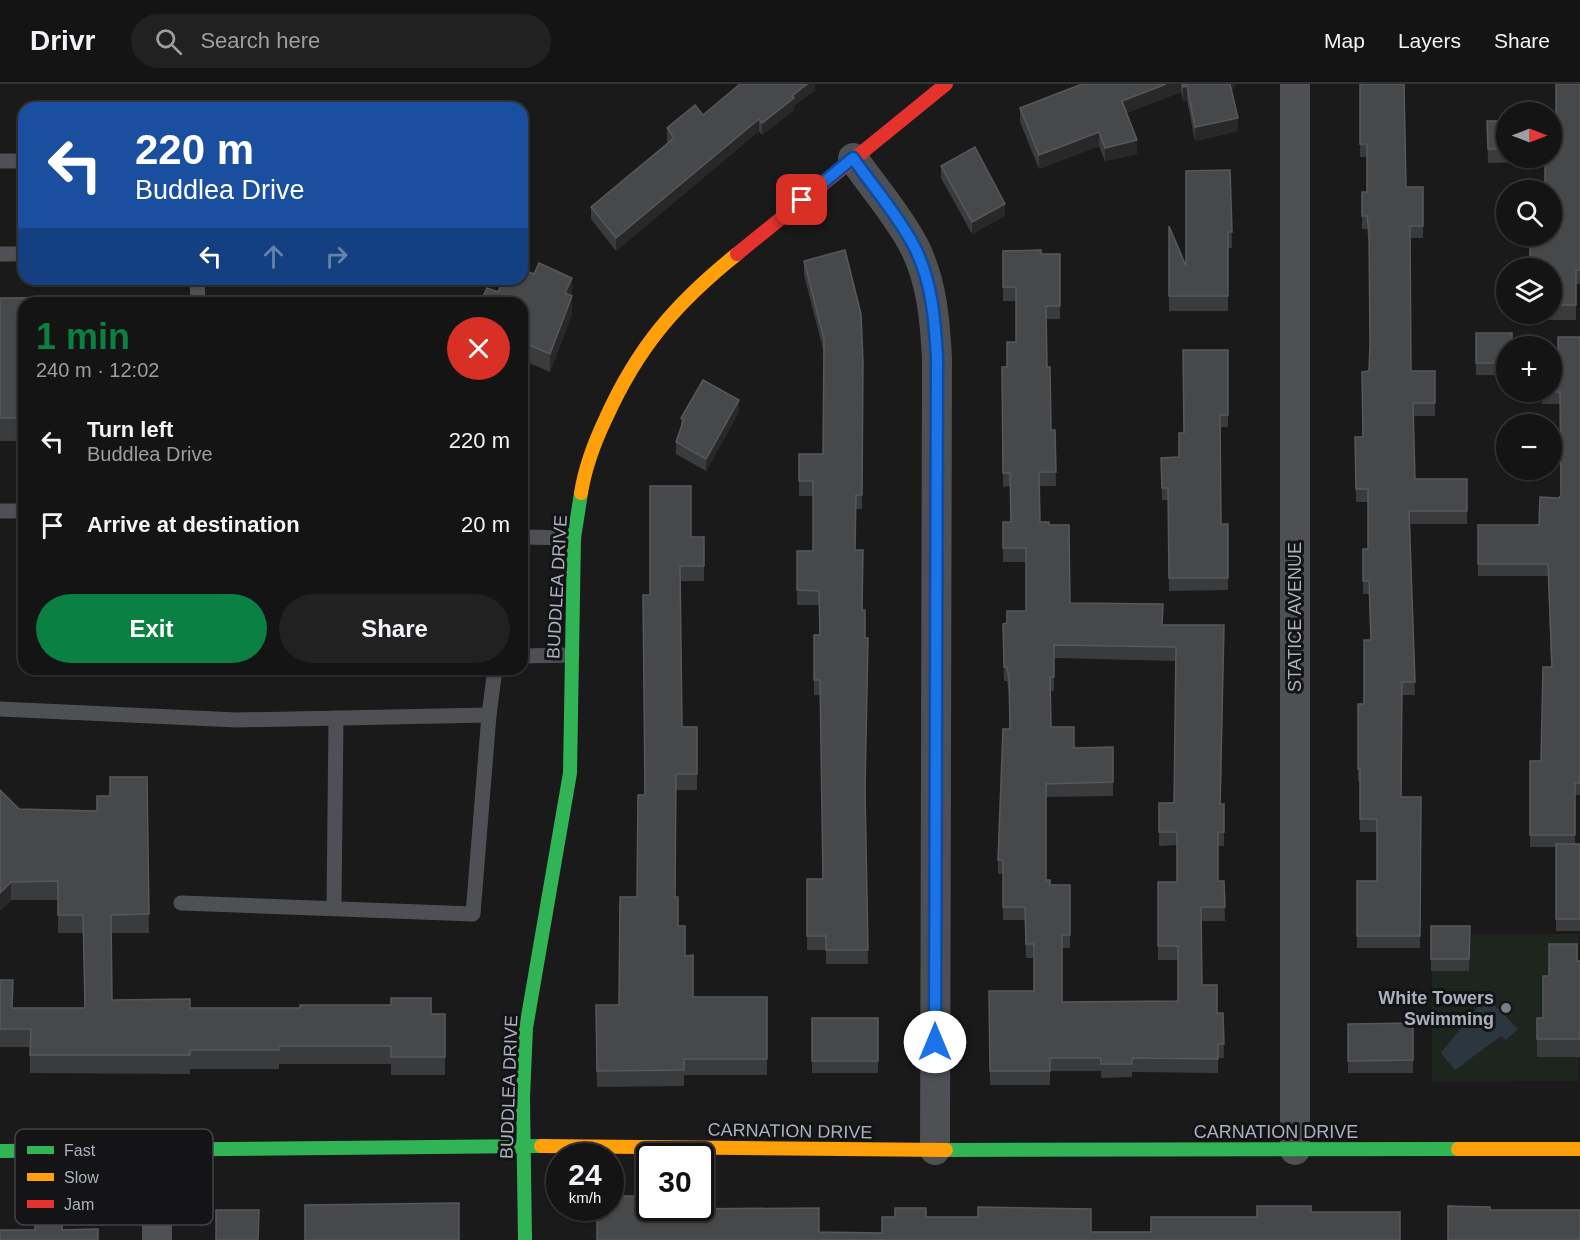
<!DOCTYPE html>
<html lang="en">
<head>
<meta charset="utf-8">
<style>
	:root { --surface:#141414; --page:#212122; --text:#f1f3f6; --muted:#9d9ea0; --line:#333334; --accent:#0b8043 }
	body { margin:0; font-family:Arial,sans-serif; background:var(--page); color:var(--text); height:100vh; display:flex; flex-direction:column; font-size:22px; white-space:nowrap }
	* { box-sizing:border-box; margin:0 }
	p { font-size:20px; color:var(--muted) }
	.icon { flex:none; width:33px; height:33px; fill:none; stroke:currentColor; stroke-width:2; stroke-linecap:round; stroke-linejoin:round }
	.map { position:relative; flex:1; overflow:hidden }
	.sheet { position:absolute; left:18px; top:213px; width:510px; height:378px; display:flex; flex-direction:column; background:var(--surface); border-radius:18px; box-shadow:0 2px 4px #0004,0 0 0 2px var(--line) }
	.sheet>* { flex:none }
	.top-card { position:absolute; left:18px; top:18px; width:510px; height:183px; border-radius:18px; box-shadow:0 2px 4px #0004,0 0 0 2px var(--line); background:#1a4fa0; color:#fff; overflow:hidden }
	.needle { width:39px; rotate:90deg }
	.fabs { position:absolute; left:1496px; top:18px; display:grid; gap:12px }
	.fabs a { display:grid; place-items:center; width:66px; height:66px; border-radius:50%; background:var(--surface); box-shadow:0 2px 4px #0004,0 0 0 2px var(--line); font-size:30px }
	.speed { position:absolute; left:546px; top:1059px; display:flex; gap:12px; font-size:30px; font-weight:700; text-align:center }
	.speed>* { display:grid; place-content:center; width:78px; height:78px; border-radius:50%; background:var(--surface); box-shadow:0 2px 4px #0004,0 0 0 2px var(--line); line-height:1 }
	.speed small { font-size:15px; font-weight:400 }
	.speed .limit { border:3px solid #111; border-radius:9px; background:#fff; color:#111 }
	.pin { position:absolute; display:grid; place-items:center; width:51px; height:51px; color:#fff; margin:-26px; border-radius:12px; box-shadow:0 3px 9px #0006 }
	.me { position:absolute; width:66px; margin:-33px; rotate:0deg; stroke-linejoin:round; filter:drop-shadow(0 0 4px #0008) }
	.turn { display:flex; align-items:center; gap:21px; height:126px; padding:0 18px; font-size:27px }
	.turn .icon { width:78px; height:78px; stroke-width:2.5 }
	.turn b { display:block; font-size:42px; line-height:51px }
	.lanes { display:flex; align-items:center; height:57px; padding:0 18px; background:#0003; justify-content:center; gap:30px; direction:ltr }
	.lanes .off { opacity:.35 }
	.round { display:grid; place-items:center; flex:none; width:63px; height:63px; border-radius:32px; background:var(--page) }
	.headline { display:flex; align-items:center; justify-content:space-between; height:102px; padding:0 18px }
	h1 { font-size:36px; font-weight:800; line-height:45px; color:var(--accent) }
	.button { display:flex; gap:12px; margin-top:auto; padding:12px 18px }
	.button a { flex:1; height:69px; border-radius:36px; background:var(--accent); color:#fff; font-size:24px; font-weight:800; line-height:69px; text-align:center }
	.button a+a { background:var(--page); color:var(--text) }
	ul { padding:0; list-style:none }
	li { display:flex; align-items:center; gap:18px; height:84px; padding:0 18px }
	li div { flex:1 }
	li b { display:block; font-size:22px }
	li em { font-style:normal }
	header { display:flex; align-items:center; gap:36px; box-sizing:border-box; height:84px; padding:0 30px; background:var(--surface); border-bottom:2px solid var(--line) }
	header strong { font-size:28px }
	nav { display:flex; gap:33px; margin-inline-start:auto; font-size:21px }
	.search { width:420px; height:54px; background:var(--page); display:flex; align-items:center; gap:15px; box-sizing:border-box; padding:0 21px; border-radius:33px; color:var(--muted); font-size:22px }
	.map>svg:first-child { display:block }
	.green { fill:#1e251f }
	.water { fill:#2c363e }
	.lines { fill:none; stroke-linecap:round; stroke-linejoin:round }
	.lane { stroke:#4e5054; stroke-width:15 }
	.street { stroke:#4e5054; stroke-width:30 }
	.fast { stroke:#30b455; stroke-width:14 }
	.slow { stroke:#ff9f0a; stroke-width:14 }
	.jam { stroke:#e5322d; stroke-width:14 }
	.wall { fill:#3a3b3d; fill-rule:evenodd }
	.shaded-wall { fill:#282829 }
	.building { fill:#47484a; stroke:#56585c; stroke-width:1.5; fill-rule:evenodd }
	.route-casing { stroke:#114b97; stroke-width:15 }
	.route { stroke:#1a73e8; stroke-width:10 }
	.poi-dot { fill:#787c84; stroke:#141417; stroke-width:2 }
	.labels { text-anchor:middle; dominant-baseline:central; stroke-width:6; stroke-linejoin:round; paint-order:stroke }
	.street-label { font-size:18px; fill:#abb1bc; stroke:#141417 }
	.poi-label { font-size:18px; font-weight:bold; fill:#abb1bc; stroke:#141417; text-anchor:end }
	.key { fill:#141417; stroke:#414349; stroke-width:1.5 }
	.key-label { font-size:16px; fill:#abb1bc }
</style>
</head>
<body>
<header>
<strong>Drivr</strong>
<div class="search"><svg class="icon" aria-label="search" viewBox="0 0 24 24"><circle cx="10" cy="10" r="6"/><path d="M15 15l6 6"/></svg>Search here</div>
<nav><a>Map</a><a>Layers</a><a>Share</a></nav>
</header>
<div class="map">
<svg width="1580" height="1156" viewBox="0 0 1580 1156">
	<rect width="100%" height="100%" fill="#1a1a1b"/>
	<path class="green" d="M1432,850H1579V997L1432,998Z"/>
	<path class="water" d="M1486,913L1518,945L1506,956L1501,952L1455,986L1441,969Z"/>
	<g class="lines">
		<g class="lane">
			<path d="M0,77H24"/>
			<path d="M0,170H24"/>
			<path d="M197,195L198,219"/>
			<path d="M0,427H24"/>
			<path d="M522,453L574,454"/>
			<path d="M522,572L572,571"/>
			<path d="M0,625L237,636L489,631L473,830L181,819"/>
			<path d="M489,631L495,585"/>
			<path d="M334,824L336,634"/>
		</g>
		<g class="street">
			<path d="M1295,0V1066"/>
			<path d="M853,74C873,103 898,131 914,162C932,197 935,237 937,275L935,1066"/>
			<path d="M157,1066V1156"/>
		</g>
		<g class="fast">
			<path d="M946,1066L1458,1065"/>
			<path d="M0,1067L541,1062"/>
			<path d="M525,1156L523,1014L526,944L570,689L574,454L581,409"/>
		</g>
		<g class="slow">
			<path d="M581,409C585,384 595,357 606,334C638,263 676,219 737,170"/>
			<path d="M541,1062L946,1066"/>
			<path d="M1458,1065H1580"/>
		</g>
		<path class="jam" d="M737,170L946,0"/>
	</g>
	<g class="wall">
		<path d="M815,0V6L794,22V26L762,51L759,47L616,167L591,135V123L668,59L667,57V44L703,31Z"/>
		<path d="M1082,0H1235V4L1231,5L1238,47L1195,57L1187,16L1183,17L1181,8L1127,29L1137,70L1105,77L1099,62L1039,85L1020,38V24Z"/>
		<path d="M1360,0L1406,103H1423V154H1410L1411,287H1435V332H1413L1415,395H1467V440H1410L1415,611H1402L1401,713H1421L1420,864H1357V797H1377V748H1360V697H1358V620H1364L1371,556L1369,510H1363V465H1368V418H1356L1355,366L1363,353L1369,287L1370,263L1369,160L1367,145H1362V108H1367V73H1360Z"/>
		<path d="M1580,0V200H1576V236H1530V230H1551V184L1530,154H1524V152H1551L1545,78L1488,79L1487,37H1506V74H1551L1556,37Z"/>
		<path d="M941,82L1005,132L972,150L941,94Z"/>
		<path d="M1230,86L1232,164H1228V227H1169V142L1186,182Z"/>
		<path d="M1003,167L1041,170H1060V235H1046L1047,283L1051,346H1055L1056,402H1039L1040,438L1049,441L1070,519L1163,541H1224L1221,720H1224V762H1218V797H1224L1225,837H1202V901L1217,929H1223L1224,974H1218V989L1132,988V993L1101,994V987H1050V1001H990L989,907H1034V874H1026L1025,836H1003V790H998V776L1010,645L1009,607L1007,597H1004L1003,540L1007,539L1026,527V478H1003V438H1011L1010,402L1003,403L1002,283H1007L1016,258V217H1003ZM1054,574L1176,577L1174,719H1159V762L1177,761V798H1158V876H1178V917L1062,918V864H1070V801H1050L1046,796V713L1113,712V663L1074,664L1051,643L1050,607H1054Z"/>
		<path d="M804,177L863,278L862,425H856L855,466L863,526L868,880H826V866H807V795H823L820,611H814V566L819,551V521H797V467H813V412H799V370H823L824,269L804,191Z"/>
		<path d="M534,190L572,194V230L550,288L527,278L522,298V219Z"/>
		<path d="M0,214L24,219V357H0Z"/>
		<path d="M1476,249L1506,262V291H1476Z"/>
		<path d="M1580,253V711H1575V760H1580V847H1556V763H1530V677H1541L1551,583L1548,492H1478V441H1539L1559,414L1561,411L1560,320H1542V308L1558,266Z"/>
		<path d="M1228,266V343H1220L1221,440H1228V506L1169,507L1168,416H1162L1161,374L1179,373L1184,349Z"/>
		<path d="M739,328L706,387L676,370V358L681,343V334Z"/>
		<path d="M691,453H704V497H680L682,643H697V706H676L675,813L678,842L685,872L693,913H767V991H684V1002L597,1003L596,921H619L637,813L645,711L650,511Z"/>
		<path d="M147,693L149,849H111L112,916L190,924L445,930V991H391V980H279V985H190V990L30,989V963H0V896L12,924H85L83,849H58V816H11L0,827L19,725L97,727L110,712Z"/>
		<path d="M1431,842H1470L1469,887H1431Z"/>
		<path d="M1577,877H1580V973H1537V934H1543L1549,892Z"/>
		<rect x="812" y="934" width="66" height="55"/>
		<path d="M1413,939V989H1348V940Z"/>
	</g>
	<g class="shaded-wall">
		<path d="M807,0H815V6L794,22V26L762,51V39L792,12Z"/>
		<path d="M1166,0H1181V8L1122,31V17Z"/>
		<path d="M1228,0H1235V4L1228,6Z"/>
		<path d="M1187,2V16L1183,17V3Z"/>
		<path d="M1238,34V47L1195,57V43Z"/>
		<path d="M759,35V47L616,167V154Z"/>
		<path d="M1099,48V62L1039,85V71Z"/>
		<path d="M1137,56V70L1105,77V64Z"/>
		<path d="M1005,120V132L972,150V138Z"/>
		<path d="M572,194V211L565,209Z"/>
		<path d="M572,212V230L550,288V270Z"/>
		<path d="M527,260V278L522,298V281Z"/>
		<path d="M739,316V328L706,387V375Z"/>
		<path d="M11,798V816L0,827V809Z"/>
	</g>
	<g class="building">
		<path d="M740,0H807L792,12L794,14L762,39L759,35L616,154L591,123L674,54L667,44L695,21L703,31Z"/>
		<path d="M1082,0H1166L1122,17L1137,56L1105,64L1099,48L1039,71L1020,24Z"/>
		<path d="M1182,0H1230L1238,34L1195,43L1187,2L1183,3Z"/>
		<path d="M1360,0H1404L1406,103H1423V142H1410L1411,287H1435V319H1413L1415,395H1467V427H1409L1415,598H1402L1401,713H1421L1420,852H1357V797H1377V735H1360V685H1358V620H1364V556H1371L1369,497H1363V465H1368V405H1356L1355,353H1363L1362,288L1369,287L1370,260L1369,147L1367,132H1362V108H1367V60H1360Z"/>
		<path d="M1556,0H1580V186H1576V221H1551V184H1530V152H1551V106H1545V74H1551V37H1556Z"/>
		<path d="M1487,37H1506V65H1488Z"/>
		<path d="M975,63L1005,120L972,138L941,82Z"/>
		<path d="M1230,86L1232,148H1228V212H1169V142L1186,182V87Z"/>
		<path d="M845,166L861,230L863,278L862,411H856L855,466H863L862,526H865V554H868L865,705L868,866H826V852H807V795H823L820,596H814V551H820L819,507L797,506V467H813V397H799V370H823L824,255L804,177Z"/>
		<path d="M1041,166V170H1060V222H1046L1047,283H1050L1051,346H1055L1056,388H1039L1040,438H1049V441H1069L1070,519L1163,520L1162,541H1224L1220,720H1224V748H1218V797H1224L1225,823H1201L1202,901H1217V929H1223L1224,960H1218V975L1132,974V980H1101V974H1050V987H990L989,907H1034V860H1026L1025,823H1003V776H998L1003,645H1010L1009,594L1007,583H1004L1003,540L1007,539V527H1026V464H1003V438H1011L1010,389H1003L1002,283H1007V258H1016V203H1003V167ZM1054,561L1176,563L1174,719H1159V748H1177V798H1158V862H1178V917L1062,918V851H1070V801H1050V796H1046V700L1113,698V663L1074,664V643H1051L1050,593H1054Z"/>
		<path d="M539,179L572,194L565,209L572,212L550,270L527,260L522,281V219H480L487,204L498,208L504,195H522V185L534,190Z"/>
		<path d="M178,213V219H24V334H0V214Z"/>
		<path d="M1476,249H1512V262H1506V279H1476Z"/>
		<path d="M1558,253H1580V699H1575V751H1530V677H1541L1543,583H1552L1548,480H1478V441H1539L1540,413L1559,414L1561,411L1560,308H1542H1551V266H1558Z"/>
		<path d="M1183,266H1228V331H1220L1221,440H1228V494H1169L1168,404H1162L1161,374L1179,373V349H1184Z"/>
		<path d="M703,296L739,316L706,375L676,358L684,335L681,334Z"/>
		<path d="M650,402H691V453H704V482H680L682,643H697V690H676L675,813H678V842H685V872L693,871V913H767V975H684V986L597,987L596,921H619L620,813H637L638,711H645L643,511H650Z"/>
		<path d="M110,693H147L149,830L111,831L112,916L190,915V924H300V921H391V914H431V930H445V973H391V962H279V966H190V971H30L31,945H0V896H13L12,924H85L83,831H58V797L11,798L0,809V706L19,725L97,727V712H110Z"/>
		<rect x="1556" y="760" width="24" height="75"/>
		<path d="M1431,842H1470L1469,875H1431Z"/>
		<path d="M1549,860H1577V877H1580V955H1537V934H1543V892H1549Z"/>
		<rect x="812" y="934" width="66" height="43"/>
		<path d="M1413,939V976L1348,977V940Z"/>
		<path d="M610,1112H640V1119H650V1124H668V1125L819,1124V1148L882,1149V1133H895V1124H926V1133H978V1123L1091,1125V1148H1151V1133H1257V1122H1311V1128H1400V1156H597V1124H610Z"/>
		<path d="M459,1119V1156H305V1121Z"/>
		<path d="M1448,1122L1490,1123V1126H1580V1156H1448Z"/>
		<path d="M35,1123H62V1146L98,1145V1156H0V1146H35Z"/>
		<path d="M216,1126H259L258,1156H216Z"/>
	</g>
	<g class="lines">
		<defs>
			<path id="route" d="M802,116L853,74C873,103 898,131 914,162C932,197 935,237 937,275L935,958"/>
		</defs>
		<use href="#route" class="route-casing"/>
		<use href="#route" class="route"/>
	</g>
	<circle class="poi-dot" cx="1506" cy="924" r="6"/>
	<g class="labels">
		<g class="street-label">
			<text transform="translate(557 503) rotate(-87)">BUDDLEA DRIVE</text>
			<text transform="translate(1295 533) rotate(-90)">STATICE AVENUE</text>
			<text transform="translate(509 1003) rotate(-88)">BUDDLEA DRIVE</text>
			<text transform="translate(790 1047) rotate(1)">CARNATION DRIVE</text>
			<text x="1276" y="1048">CARNATION DRIVE</text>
		</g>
		<g class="poi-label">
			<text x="1494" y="914">White Towers<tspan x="1494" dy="21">Swimming</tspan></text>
		</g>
	</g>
	<rect x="15" y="1045" width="198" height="96" rx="9" class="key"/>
	<rect x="27" y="1062" width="27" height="8" fill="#30b455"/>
	<rect x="27" y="1089" width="27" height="8" fill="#ff9f0a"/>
	<rect x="27" y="1116" width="27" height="8" fill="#e5322d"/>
	<g class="key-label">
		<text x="64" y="1072">Fast</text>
		<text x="64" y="1099">Slow</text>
		<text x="64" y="1126">Jam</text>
	</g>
</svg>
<div class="fabs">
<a><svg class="needle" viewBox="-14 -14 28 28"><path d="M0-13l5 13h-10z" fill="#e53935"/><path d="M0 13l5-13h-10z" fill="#9d9ea0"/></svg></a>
<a><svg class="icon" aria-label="search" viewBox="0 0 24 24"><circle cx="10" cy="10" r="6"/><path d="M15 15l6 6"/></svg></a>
<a><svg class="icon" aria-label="layers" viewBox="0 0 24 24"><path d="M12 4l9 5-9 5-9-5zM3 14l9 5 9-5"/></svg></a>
<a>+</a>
<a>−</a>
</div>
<div class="speed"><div>24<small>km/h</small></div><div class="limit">30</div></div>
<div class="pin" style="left:802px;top:116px;background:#d93025"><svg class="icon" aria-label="arrive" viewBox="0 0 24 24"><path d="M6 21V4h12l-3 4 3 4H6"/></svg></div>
<svg class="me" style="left:935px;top:958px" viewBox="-20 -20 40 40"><circle r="19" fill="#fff"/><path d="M0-13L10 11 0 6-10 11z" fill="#1a73e8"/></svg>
<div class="top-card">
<div class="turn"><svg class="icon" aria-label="left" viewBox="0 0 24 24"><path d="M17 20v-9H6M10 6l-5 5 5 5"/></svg><div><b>220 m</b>Buddlea Drive</div></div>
<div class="lanes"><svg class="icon" aria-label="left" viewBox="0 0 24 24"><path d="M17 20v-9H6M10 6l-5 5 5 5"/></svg><svg class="icon off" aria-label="ahead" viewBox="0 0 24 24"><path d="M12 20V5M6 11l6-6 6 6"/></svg><svg class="icon off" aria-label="right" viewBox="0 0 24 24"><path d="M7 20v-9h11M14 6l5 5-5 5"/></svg></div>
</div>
<section class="sheet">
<div class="headline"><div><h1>1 min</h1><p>240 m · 12:02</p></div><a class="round" style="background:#d93025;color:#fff"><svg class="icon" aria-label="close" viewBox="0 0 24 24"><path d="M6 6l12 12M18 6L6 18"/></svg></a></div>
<ul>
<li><svg class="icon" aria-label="left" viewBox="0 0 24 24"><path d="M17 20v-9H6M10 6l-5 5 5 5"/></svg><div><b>Turn left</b><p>Buddlea Drive</p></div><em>220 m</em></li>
<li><svg class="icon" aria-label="arrive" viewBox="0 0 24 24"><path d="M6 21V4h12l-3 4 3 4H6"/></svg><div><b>Arrive at destination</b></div><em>20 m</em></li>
</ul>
<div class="button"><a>Exit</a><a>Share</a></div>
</section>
</div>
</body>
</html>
